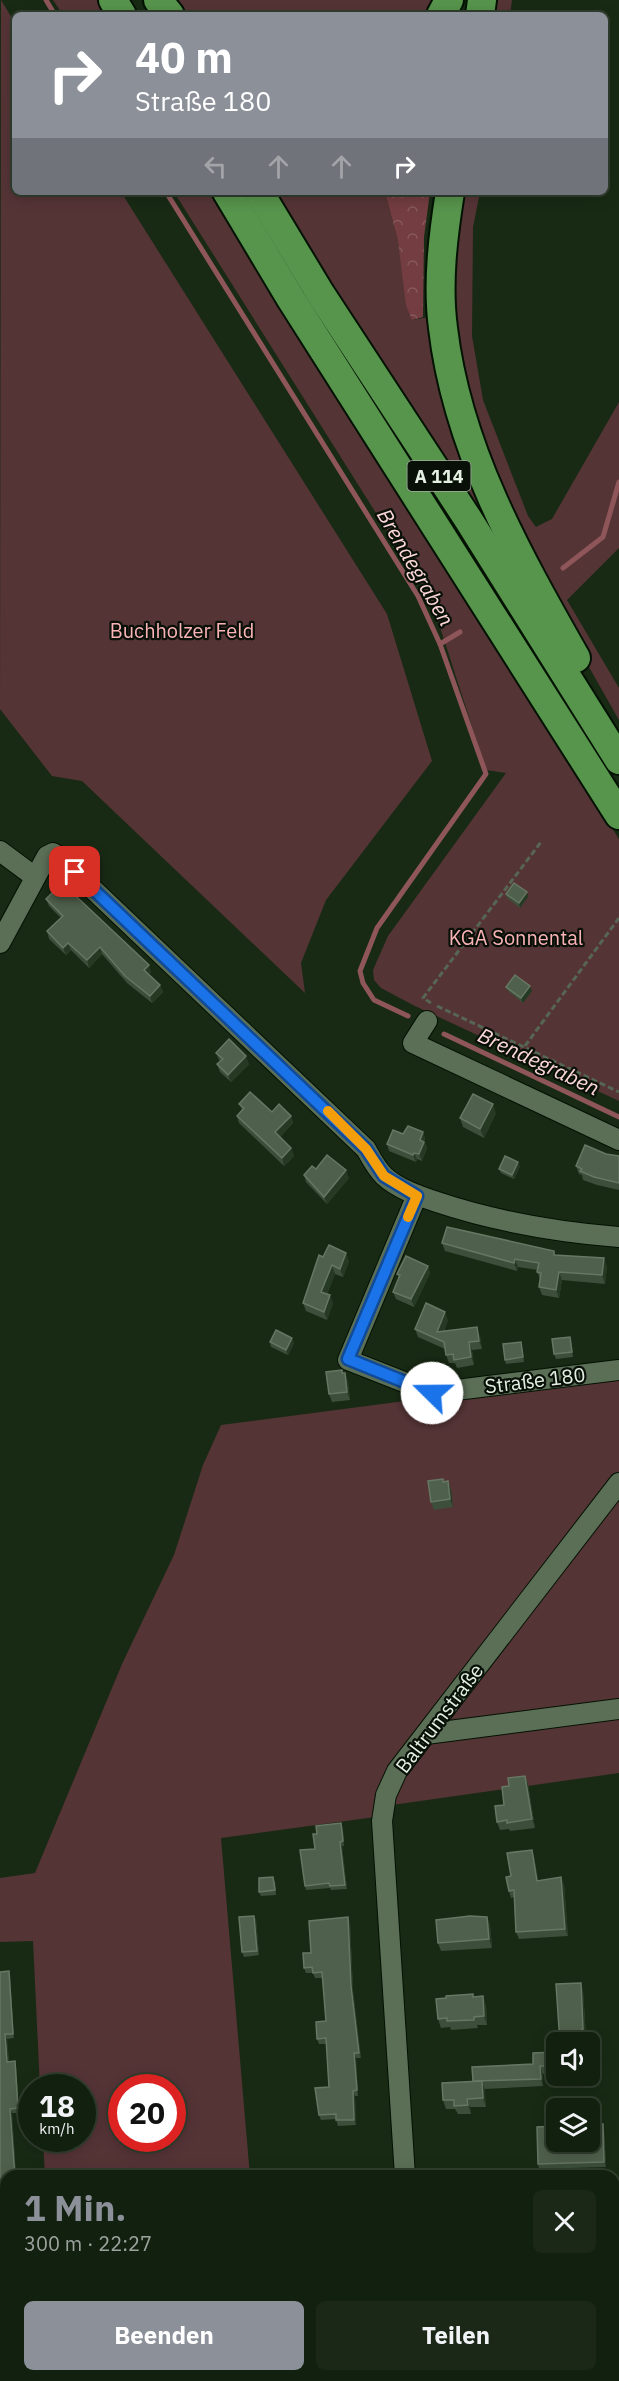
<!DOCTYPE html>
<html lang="de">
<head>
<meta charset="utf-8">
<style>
	:root { --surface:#12200f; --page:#1b2818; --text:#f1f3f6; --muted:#9ca39e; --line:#313e2f; --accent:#8c9099 }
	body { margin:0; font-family:"IBM Plex Sans",sans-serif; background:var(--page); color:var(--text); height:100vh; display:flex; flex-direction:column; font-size:22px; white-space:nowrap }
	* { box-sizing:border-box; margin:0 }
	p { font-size:20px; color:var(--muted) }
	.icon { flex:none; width:33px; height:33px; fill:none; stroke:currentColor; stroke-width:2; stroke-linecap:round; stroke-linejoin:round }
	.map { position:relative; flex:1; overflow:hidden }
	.drawer { position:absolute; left:0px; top:2170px; width:620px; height:212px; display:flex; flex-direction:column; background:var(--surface); border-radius:18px 18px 0 0; box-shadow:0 3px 15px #0003,0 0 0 2px var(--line) }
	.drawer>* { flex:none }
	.hud { position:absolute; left:12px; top:12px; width:596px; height:183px; border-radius:9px; box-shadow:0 3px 15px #0003,0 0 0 2px var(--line); background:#8c9099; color:#fff; overflow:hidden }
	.buttons { position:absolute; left:546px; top:2032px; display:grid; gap:12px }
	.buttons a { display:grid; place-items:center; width:54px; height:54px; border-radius:9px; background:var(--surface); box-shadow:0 3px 15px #0003,0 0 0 2px var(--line); font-size:30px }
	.speed { position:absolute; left:18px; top:2074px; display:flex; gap:12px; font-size:30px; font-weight:700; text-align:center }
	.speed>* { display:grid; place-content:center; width:78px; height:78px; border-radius:50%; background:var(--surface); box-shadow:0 3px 15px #0003,0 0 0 2px var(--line); line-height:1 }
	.speed small { font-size:15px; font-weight:400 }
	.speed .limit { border:9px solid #d22; background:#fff; color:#111 }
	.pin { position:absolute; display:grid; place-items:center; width:51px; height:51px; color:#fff; margin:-26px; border-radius:12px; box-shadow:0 3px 9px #0006 }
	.me { position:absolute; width:66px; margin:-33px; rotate:292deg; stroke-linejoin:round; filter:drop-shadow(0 0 4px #0008) }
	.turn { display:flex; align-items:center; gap:21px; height:126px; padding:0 24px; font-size:27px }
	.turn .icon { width:78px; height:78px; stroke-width:2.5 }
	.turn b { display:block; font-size:42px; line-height:51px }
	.lanes { display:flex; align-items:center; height:57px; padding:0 24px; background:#0003; justify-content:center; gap:30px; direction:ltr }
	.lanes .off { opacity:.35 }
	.round { display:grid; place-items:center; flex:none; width:63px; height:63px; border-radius:9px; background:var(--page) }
	.head { display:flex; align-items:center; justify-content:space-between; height:102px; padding:0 24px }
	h1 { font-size:36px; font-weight:700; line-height:45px; color:var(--accent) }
	.primary-button { display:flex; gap:12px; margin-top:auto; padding:12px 24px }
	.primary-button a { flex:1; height:69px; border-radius:9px; background:var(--accent); color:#fff; font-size:24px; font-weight:700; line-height:69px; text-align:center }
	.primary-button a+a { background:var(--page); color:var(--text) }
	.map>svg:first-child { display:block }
	.green { fill:#553436; fill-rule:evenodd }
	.forest { fill:url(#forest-crowns) }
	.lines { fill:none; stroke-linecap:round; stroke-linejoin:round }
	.stream { stroke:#8f565a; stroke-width:5 }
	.minor-casing { stroke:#031202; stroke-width:22 }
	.highway-casing { stroke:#031202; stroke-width:32 }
	.path { stroke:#566653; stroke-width:3; stroke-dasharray:6 3; stroke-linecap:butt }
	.minor { stroke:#5b6f57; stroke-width:20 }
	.highway { stroke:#57944c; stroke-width:28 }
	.wall { fill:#3d4f3a }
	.shaded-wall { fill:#263923 }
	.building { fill:#4f604c; stroke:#667763; stroke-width:1.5 }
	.route-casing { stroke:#114b97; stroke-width:15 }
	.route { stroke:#1a73e8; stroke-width:10 }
	.slow { stroke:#f59e0b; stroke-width:10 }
	.labels { text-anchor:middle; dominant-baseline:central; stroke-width:4.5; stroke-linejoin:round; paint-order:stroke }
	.shield { fill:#081007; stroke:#a2ada0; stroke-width:1.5 }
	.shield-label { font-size:18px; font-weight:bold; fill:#e4f0e2 }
	.park-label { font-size:20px; fill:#fbb3b7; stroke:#081007 }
	.street-label { font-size:20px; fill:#e4f0e2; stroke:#081007 }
	.water-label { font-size:21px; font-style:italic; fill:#fed8d9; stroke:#081007 }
</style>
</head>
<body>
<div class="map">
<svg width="619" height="2381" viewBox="0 0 619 2381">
	<defs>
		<pattern id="forest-crowns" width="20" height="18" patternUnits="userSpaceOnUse" patternTransform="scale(1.5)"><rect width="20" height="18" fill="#733d41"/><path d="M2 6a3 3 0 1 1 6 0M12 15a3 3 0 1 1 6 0" fill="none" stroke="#87595c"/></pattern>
	</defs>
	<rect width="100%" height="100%" fill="#182a14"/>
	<g class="green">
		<path d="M1,0L15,23V192H121L387,614L432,761L326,900L301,963L305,993L82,781L52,776L0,709Z"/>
		<path d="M53,0H98L106,15H63Z"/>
		<path d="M168,0H440L430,15H179Z"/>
		<path d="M493,0H512L510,15H492Z"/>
		<path d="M174,192H208L619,839V1101L415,1006L381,988L374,980L373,970L388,936L506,773L486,770L432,602Z"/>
		<path d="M273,192H385L398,241L412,320L430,317L511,571Z"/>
		<path d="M462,192H480L473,227L472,336L483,400L528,516L536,527L552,519L619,402V548L567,600L619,688V720C557,610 488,498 462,373C460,360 456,346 454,333C449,286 456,238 462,192Z"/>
		<path d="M619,1373V1476L375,1817L221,1838L250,2176H45L43,2139H82V2088H40L33,1941L0,1942V1878L35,1873L122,1664L174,1555L203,1465L221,1425ZM122,2088H172V2139H122Z"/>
		<path d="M619,1494V1773L392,1805L394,1787Z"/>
	</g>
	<path class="forest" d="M385,192H430L424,237L423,317L412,320L406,305L398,241Z"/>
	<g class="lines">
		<g class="stream">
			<path d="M46,0L55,15"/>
			<path d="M166,192L418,596L440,644L486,774L377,928L360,971L363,983L374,1000L408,1016"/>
			<path d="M563,568L603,537L619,482"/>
			<path d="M440,644L460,632"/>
			<path d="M444,1034L619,1117"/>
		</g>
		<defs>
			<g id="minor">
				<path d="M0,851L35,877"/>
				<path d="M0,943L47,856L53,853L58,856L366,1149C371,1158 376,1168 384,1176C398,1189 419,1196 437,1202C497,1222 557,1232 619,1237"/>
				<path d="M427,1021L413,1043L619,1140"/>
				<path d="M417,1195L348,1360L432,1393L619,1370"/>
				<path d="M426,1734L619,1709"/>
				<path d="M405,2176L382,1821L386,1795L397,1771L619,1483"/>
				<path d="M418,2376V2381"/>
			</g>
			<g id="highway">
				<path d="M113,0L122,15"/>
				<path d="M158,0L170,15"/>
				<path d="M441,15L449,0"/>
				<path d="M480,15L482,0"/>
				<path d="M227,192L291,299L619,815"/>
				<path d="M259,192L320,293L468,519L619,760"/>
				<path d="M450,192C443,236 437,283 443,328C457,448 517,554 576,658"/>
			</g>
		</defs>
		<use href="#minor" class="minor-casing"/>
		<use href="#highway" class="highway-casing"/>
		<g class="path">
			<path d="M431,1003L423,998L541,842"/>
			<path d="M437,1006L619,1092"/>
			<path d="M525,1046L619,918"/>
		</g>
		<use href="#minor" class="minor"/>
		<use href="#highway" class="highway"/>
	</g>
	<g class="wall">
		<path d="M506,894L528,897L520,908L507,898Z"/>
		<path d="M46,899L151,972L149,974L160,985L163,992L152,1003L127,983L102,954L89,968L71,950L66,955L49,939L47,931L61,918L49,906Z"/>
		<path d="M506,987L532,991L523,1003L508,991Z"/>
		<path d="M216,1053L249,1064L231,1082L220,1072L217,1064L220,1061L219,1060Z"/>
		<path d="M239,1104L291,1116L293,1123L280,1137L291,1148L294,1156L284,1166L239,1123L237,1116L242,1110Z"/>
		<path d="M496,1113L484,1138L463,1127L460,1118Z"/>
		<path d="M423,1132L425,1139L424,1141L427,1148L422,1161L417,1159L416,1162L389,1151L387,1144L403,1134Z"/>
		<path d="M606,1154L619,1156V1190L597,1185L583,1180L582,1175L579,1174L576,1166Z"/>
		<path d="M520,1166L514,1179L501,1173L499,1169Z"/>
		<path d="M316,1169L349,1178L327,1204L306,1182L304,1175Z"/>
		<path d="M442,1243L554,1251L555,1255L607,1266L605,1284L562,1280L559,1298L542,1295L539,1287L540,1279L537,1272L538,1270L518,1267L517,1271L445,1251Z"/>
		<path d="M323,1257L349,1261L343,1277L335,1274L327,1294L333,1303L327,1320L306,1311L303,1303Z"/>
		<path d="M428,1266L430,1273L414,1307L396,1299L393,1292L399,1279L397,1274Z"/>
		<path d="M448,1320L444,1331L480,1336L482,1349L472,1350L474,1365L457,1368L455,1363H449L446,1355L445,1349L418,1337L415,1329Z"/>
		<path d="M571,1341L573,1357L556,1359L554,1354Z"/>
		<path d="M270,1342L294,1343L288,1355L271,1347Z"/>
		<path d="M521,1342L522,1347L524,1362L506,1364L505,1360Z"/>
		<path d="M342,1370L343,1373H345L348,1382L350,1400L332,1402L329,1394Z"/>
		<path d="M448,1481L451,1490L453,1507L434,1510L431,1502L444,1482Z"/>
		<path d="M525,1776L528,1784L535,1828L510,1831L509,1829L500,1830L497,1822L504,1805L509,1786Z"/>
		<path d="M343,1828L344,1846H342L347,1889L331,1890L330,1888L306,1890L305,1886L315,1849Z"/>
		<path d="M534,1857L538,1880L564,1884L568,1936L519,1939L516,1932L514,1897L511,1898L509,1891L511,1876Z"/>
		<path d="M275,1881L276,1895L261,1896L259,1892Z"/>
		<path d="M254,1916L256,1920L259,1955L244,1957L242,1952Z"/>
		<path d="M487,1917L490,1925L492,1948L441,1951L438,1943Z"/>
		<path d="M350,1922L353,1991L361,2058H356L358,2096H355L356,2125L338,2126L336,2119L321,2120L319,2115L329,2087L326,2044H319L317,2039L326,2021L322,1978H315L313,1973H306L304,1968L311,1953Z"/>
		<path d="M9,1971L10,1976L14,2038L7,2039L9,2062L15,2061L16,2066L19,2113H12L16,2176H6V2235H0V1972Z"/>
		<path d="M583,1990L586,2036H584V2043H560Z"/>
		<path d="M474,1997L486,2005L487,2025H477L478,2028L451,2030L450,2027L441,2028L438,2019Z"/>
		<path d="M556,2052V2073L543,2074V2086L484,2089L486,2107H470L471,2114H458L455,2109H446L443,2100L473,2081L533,2064Z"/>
		<path d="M604,2129L606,2167L539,2169L538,2164Z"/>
		<path d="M614,2322H619V2347L616,2346L615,2372H614Z"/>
	</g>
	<g class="shaded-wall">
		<path d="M527,892L528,897L520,908L519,903Z"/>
		<path d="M68,943L71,950L66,955L63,948Z"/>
		<path d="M100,947L102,954L89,968L87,960Z"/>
		<path d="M149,965L151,972L147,977L144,970Z"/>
		<path d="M160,985L163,992L152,1003L150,996Z"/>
		<path d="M530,986L532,991L523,1003L521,998Z"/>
		<path d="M246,1056L249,1064L231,1082L228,1075Z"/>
		<path d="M493,1104L496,1113L484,1138L480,1129Z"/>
		<path d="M291,1116L293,1123L278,1139L275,1132Z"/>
		<path d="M423,1132L425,1139L422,1146L420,1140Z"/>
		<path d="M424,1142L427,1148L422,1161L419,1154Z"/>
		<path d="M291,1148L294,1156L284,1166L282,1158Z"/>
		<path d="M414,1153L417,1159L416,1162L413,1155Z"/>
		<path d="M518,1162L520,1166L514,1179L512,1175Z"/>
		<path d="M346,1170L349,1178L327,1204L324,1197Z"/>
		<path d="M346,1253L349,1261L343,1277L340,1269Z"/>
		<path d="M604,1258L607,1266L605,1284L602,1275Z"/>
		<path d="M515,1259L518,1267L517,1271L514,1263Z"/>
		<path d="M332,1265L335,1274L324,1300L321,1292Z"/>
		<path d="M428,1266L430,1273L414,1307L411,1299Z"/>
		<path d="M559,1272L562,1280L559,1298L556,1290Z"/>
		<path d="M330,1295L333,1303L327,1320L324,1312Z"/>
		<path d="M445,1312L448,1320L440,1340L437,1332Z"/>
		<path d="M477,1327L480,1336L482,1349L479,1341Z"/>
		<path d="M292,1338L294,1343L288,1355L286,1350Z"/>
		<path d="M469,1342L472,1350L474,1365L471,1357Z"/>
		<path d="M345,1373L348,1382L350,1400L347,1392Z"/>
		<path d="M448,1481L451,1490L453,1507L450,1499Z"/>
		<path d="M525,1776L528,1784L535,1828L532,1819Z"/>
		<path d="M341,1823L343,1828L344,1846L343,1841Z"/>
		<path d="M340,1842L342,1846L347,1889L345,1885Z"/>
		<path d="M532,1850L534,1857L540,1888L537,1881Z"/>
		<path d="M561,1877L564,1884L568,1936L565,1929Z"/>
		<path d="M254,1916L256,1920L259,1955L257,1951Z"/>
		<path d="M348,1917L350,1922L353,1991L361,2058L359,2053L351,1986Z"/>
		<path d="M487,1917L490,1925L492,1948L489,1939Z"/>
		<path d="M9,1971L10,1976L14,2038L13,2034Z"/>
		<path d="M581,1983L583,1990L586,2036L583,2029Z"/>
		<path d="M483,1996L486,2005L487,2025L484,2016Z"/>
		<path d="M582,2029L584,2036V2043H582Z"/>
		<path d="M5,2034L7,2039L9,2066L7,2062Z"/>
		<path d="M354,2053L356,2058L358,2096L357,2090Z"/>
		<path d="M15,2061L16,2066L19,2113L18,2108Z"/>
		<path d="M540,2066L543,2074V2086L541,2079Z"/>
		<path d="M482,2081L485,2090L486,2107L483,2098Z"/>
		<path d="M353,2091L355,2096L356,2125L354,2120Z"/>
		<path d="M467,2099L470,2107L471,2114L468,2105Z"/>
		<path d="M10,2109L12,2113L16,2176H15Z"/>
		<path d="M603,2124L604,2129L606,2167L604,2162Z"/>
		<path d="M614,2339L616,2346L615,2372L614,2367Z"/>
	</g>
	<g class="building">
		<path d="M62,883L149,965L144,970L160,985L150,996L125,976L100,947L87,960L68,943L63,948L47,931L63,916L46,899Z"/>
		<path d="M514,883L527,892L519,903L506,894Z"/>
		<path d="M515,975L530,986L521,998L506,987Z"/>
		<path d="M229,1039L246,1056L228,1075L217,1064L223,1059L216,1053Z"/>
		<path d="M250,1092L272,1112L279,1104L291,1116L275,1132L291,1148L282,1158L237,1116L244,1108L239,1104Z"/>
		<path d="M473,1094L493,1104L480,1129L460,1118Z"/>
		<path d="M408,1126L423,1132L420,1140L424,1142L419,1154L414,1153L413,1155L387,1144L393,1130L403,1134Z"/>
		<path d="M585,1145L606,1154L619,1156V1183L594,1177L580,1171L582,1169L576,1166Z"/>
		<path d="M327,1155L346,1170L324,1197L304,1175L312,1166L316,1169Z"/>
		<path d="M505,1156L518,1162L512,1175L499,1169Z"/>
		<path d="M447,1227L554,1251V1255L604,1258L602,1275L559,1272L556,1290L539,1287L541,1273L537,1272L539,1263L515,1259L514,1263L442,1243Z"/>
		<path d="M329,1245L346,1253L340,1269L332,1265L321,1292L330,1295L324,1312L303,1303L319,1255L323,1257Z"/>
		<path d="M406,1256L428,1266L411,1299L393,1292L400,1275L397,1274Z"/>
		<path d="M426,1303L445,1312L437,1332L477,1327L479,1341L469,1342L471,1357L454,1360L453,1354L446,1355L444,1342L415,1329Z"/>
		<path d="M276,1330L292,1338L286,1350L270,1342Z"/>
		<path d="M570,1337L572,1352L554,1354L552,1339Z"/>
		<path d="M521,1342L523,1357L505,1360L503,1344Z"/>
		<path d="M342,1370V1373H345L347,1392L329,1394L326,1372Z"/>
		<path d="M443,1479V1482L448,1481L450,1499L431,1502L428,1481Z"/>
		<path d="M525,1776L532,1819L507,1823V1820L497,1822L495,1806L504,1805L502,1787L509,1786L508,1778Z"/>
		<path d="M341,1823L343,1841L340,1842L345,1885L330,1886L329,1883L305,1886L300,1850L315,1849L313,1834H317L316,1826Z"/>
		<path d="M532,1850L537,1881L561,1877L565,1929L516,1932L514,1890L509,1891L506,1877L511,1876L507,1853Z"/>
		<path d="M273,1877L275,1890L259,1892V1878Z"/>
		<path d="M254,1916L257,1951L242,1952L239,1917Z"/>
		<path d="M470,1916L487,1917L489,1939L438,1943L436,1920Z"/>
		<path d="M348,1917L351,1986L359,2053H354L357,2090L353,2091L354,2120H336V2114L319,2115L315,2088L329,2087L326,2038L317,2039L316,2022L326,2021L322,1972L313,1973L312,1967L304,1968L303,1953H311L309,1921Z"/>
		<path d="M9,1971L13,2034H5L7,2062L15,2061L18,2108L10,2109L15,2176H6V2230H0V1972Z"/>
		<path d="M581,1983L583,2029H582V2043H560L556,1984Z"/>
		<path d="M473,1994V1997L483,1996L484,2016L474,2017V2020L447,2021V2018L438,2019L436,1999L446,1998V1996Z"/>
		<path d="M556,2052V2066H540L541,2079L473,2081L472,2067L533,2064V2053Z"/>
		<path d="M482,2081L483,2098L467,2099L468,2105L454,2106V2100H443L442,2083Z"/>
		<path d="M603,2124L604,2162L538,2164L537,2127L556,2126V2142H590V2125Z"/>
		<rect x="614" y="2322" width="5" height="16"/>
		<path d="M16,2376H258L259,2381H16Z"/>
		<path d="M351,2376H378L379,2381H352Z"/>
		<path d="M504,2379V2381H470Z"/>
	</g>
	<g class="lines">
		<defs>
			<path id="route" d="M75,872L366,1149L384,1176L417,1196L348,1359L432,1393"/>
		</defs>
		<use href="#route" class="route-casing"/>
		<use href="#route" class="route"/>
		<path class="slow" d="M328,1111L366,1149L384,1176L417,1196L408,1217"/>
	</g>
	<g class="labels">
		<rect class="shield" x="407.5" y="461" width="63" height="30" rx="4.5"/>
		<g class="shield-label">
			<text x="439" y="476">A 114</text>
		</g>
		<g class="park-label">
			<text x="182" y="630">Buchholzer Feld</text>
			<text x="516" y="937">KGA Sonnental</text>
		</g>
		<g class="street-label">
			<text transform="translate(535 1380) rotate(-7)">Straße 180</text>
			<text transform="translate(439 1718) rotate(-53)">Baltrumstraße</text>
		</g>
		<g class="water-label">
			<text transform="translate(416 567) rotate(60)">Brendegraben</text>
			<text transform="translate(539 1061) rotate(25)">Brendegraben</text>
		</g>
	</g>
</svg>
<div class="buttons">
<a><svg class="icon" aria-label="sound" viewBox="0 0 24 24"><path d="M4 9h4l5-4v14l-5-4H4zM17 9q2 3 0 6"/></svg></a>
<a><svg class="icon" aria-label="layers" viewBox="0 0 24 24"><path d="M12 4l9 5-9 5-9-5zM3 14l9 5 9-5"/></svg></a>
</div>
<div class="speed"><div>18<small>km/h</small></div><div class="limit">20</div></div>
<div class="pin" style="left:75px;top:872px;background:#d93025"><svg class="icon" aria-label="arrive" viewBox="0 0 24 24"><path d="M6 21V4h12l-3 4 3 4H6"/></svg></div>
<svg class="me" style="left:432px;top:1393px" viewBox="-20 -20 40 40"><circle r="19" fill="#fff"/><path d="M0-13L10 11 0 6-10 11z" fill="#1a73e8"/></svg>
<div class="hud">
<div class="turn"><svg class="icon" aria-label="right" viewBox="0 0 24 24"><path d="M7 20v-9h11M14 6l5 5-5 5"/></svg><div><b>40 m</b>Straße 180</div></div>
<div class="lanes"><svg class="icon off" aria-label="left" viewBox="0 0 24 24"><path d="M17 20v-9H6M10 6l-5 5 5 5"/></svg><svg class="icon off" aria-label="ahead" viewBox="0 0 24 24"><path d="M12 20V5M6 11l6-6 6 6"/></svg><svg class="icon off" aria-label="ahead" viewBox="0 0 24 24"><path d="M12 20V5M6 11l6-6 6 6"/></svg><svg class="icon" aria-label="right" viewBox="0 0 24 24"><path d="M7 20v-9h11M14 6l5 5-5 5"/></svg></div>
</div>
<section class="drawer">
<div class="head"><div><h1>1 Min.</h1><p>300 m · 22:27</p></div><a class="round"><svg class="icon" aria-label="close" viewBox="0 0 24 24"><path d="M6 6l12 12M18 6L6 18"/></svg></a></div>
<div class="primary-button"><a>Beenden</a><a>Teilen</a></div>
</section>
</div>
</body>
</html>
